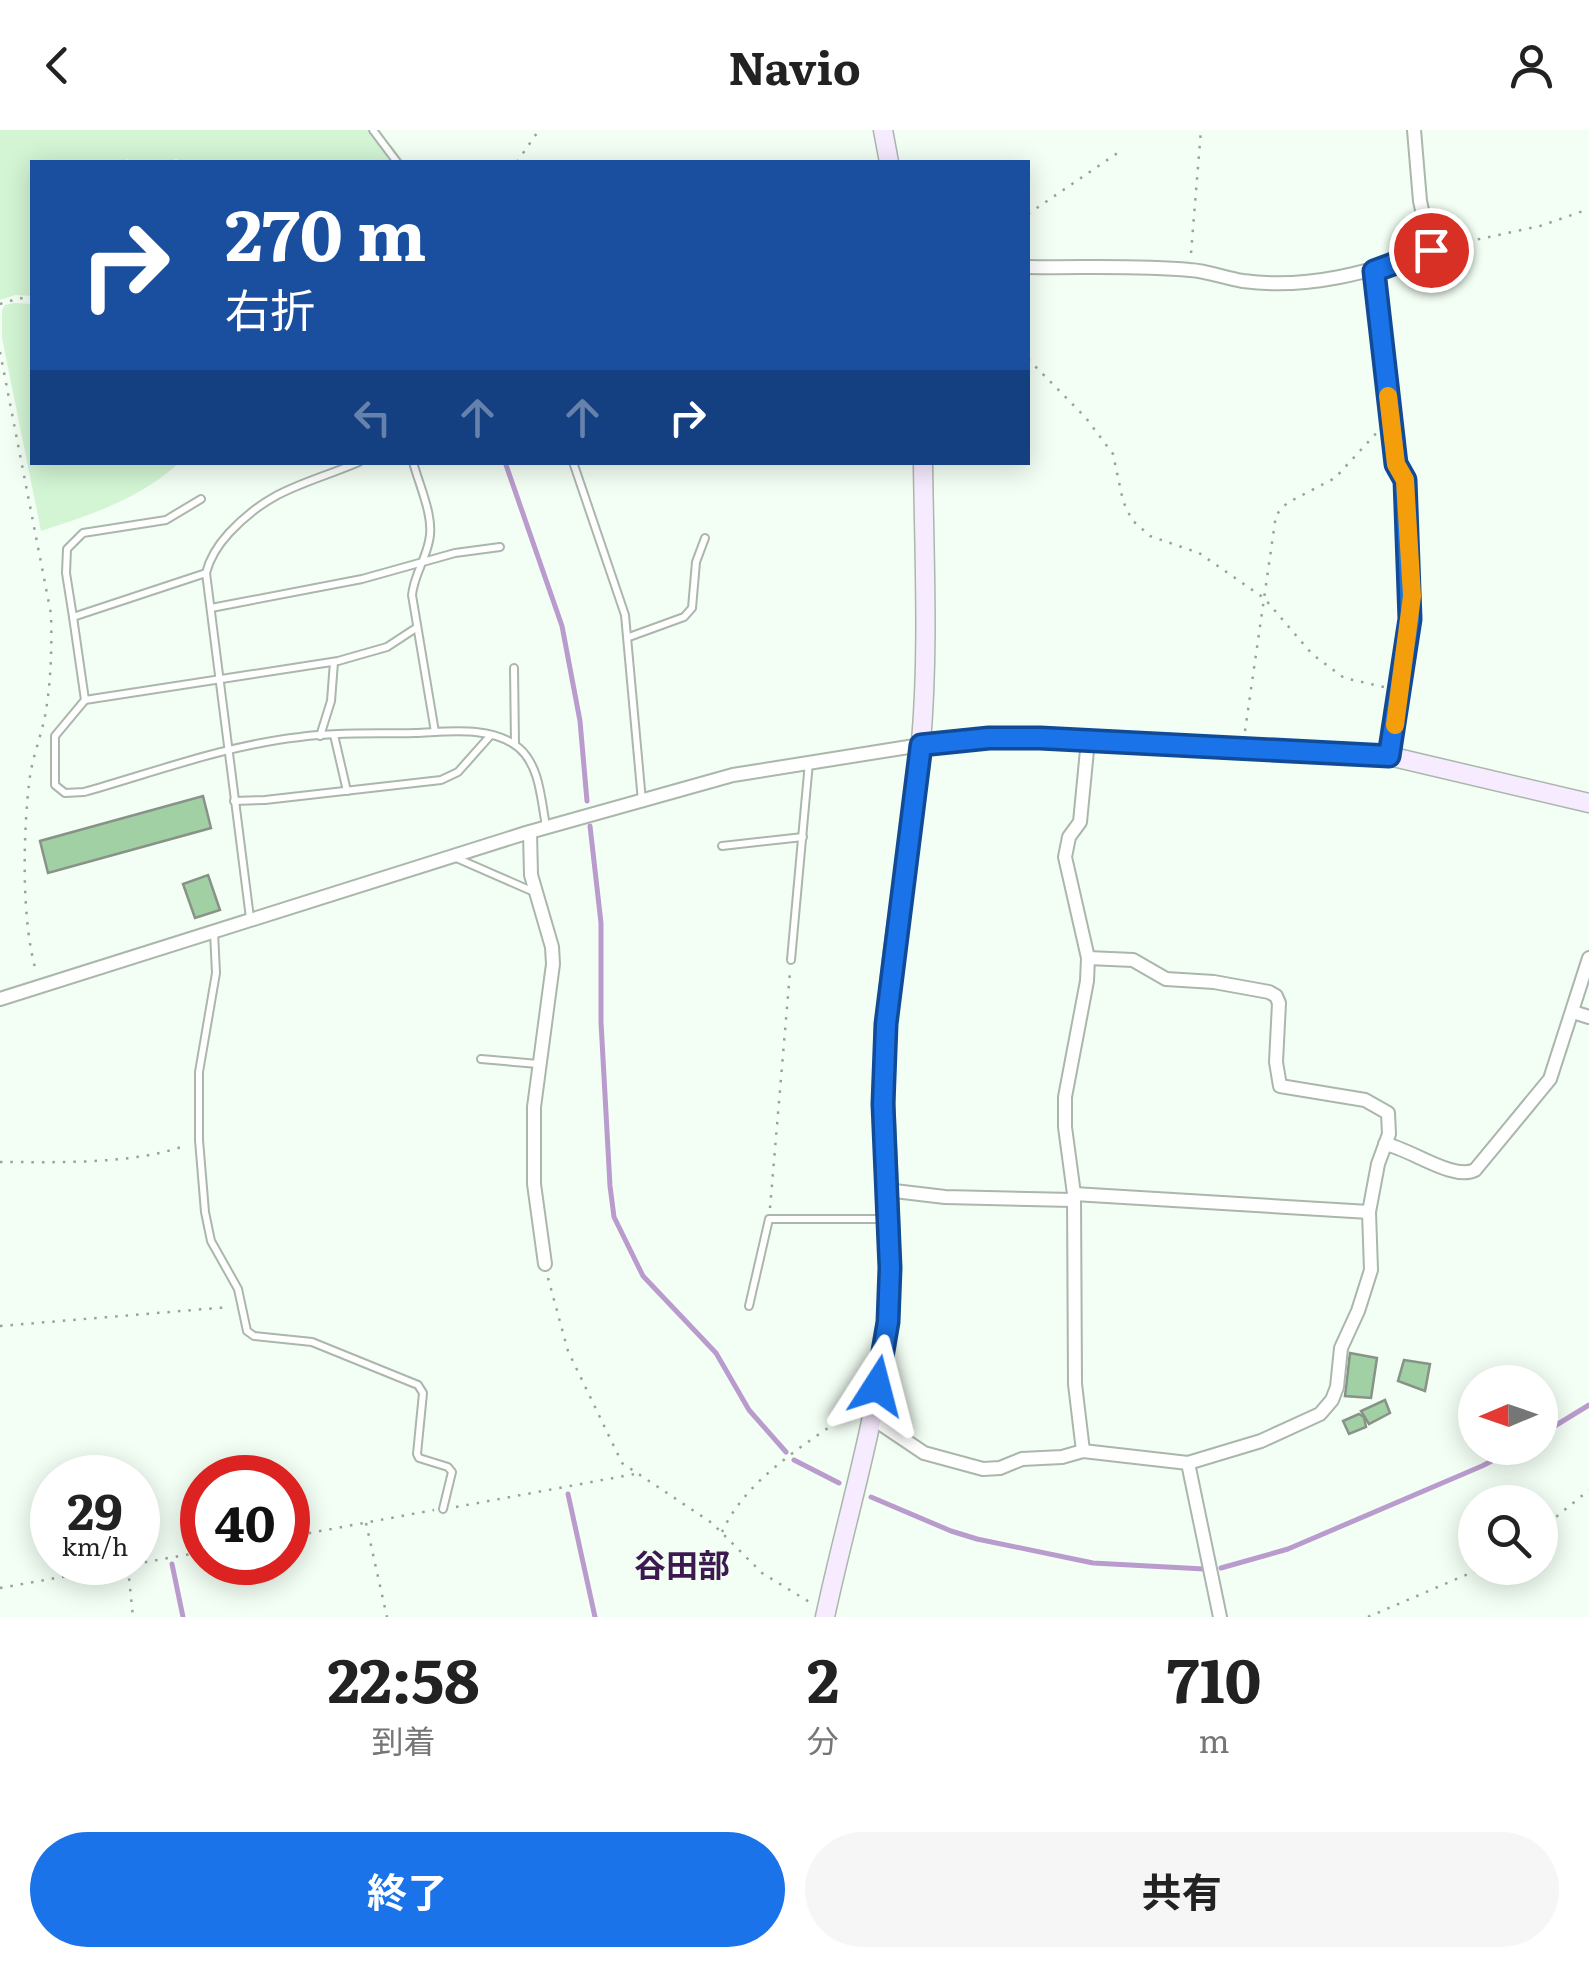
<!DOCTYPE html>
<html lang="ja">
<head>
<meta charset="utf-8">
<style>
	:root { --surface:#fff; --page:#f6f6f6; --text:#222; --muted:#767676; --accent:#1a73e8 }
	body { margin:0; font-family:Literata,"Noto Sans JP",serif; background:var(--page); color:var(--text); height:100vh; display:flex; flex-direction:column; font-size:38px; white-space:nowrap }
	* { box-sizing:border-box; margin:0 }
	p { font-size:32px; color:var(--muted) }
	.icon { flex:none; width:55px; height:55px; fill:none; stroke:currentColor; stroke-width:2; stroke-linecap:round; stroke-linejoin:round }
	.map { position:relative; height:1487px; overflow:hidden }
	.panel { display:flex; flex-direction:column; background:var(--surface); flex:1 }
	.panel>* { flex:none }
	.top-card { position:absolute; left:30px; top:30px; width:1000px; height:305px; border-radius:0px; box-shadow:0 5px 25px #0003; background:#1a4fa0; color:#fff; overflow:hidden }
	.needle { width:65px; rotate:268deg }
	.buttons { position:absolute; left:1458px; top:1235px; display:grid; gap:20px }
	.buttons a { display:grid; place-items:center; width:100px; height:100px; border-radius:50%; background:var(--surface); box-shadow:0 5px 25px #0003; font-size:50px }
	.speed { position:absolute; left:30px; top:1325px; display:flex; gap:20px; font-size:50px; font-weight:700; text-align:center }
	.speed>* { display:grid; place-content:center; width:130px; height:130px; border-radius:50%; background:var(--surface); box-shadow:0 5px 25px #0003; line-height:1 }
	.speed small { font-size:25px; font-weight:400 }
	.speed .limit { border:15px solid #d22; background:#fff; color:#111 }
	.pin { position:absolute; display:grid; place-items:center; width:85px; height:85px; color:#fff; margin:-42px; border:5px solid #fff; border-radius:50%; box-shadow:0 2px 10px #0007 }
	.me { position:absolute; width:110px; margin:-55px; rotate:9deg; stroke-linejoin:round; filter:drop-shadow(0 0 8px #0008) }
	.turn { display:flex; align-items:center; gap:35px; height:210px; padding:0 30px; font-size:45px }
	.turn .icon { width:130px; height:130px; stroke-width:2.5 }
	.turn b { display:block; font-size:70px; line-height:85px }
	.lanes { display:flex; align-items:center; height:95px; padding:0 30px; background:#0003; justify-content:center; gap:50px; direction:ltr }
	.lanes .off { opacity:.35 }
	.eta { display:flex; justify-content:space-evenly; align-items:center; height:170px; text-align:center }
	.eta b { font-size:60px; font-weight:700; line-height:70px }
	.cta { display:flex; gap:20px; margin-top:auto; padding:20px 30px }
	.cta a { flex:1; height:115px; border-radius:60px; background:var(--accent); color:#fff; font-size:40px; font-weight:700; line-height:115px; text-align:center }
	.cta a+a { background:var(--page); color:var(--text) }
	header { display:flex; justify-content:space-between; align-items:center; height:130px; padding:0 30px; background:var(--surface); font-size:45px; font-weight:700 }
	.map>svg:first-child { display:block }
	.green { fill:#d3f5d4 }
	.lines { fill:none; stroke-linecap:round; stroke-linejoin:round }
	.stream { stroke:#ba9bcd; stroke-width:5 }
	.building { fill:#a1d0a4; stroke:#889288; stroke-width:2.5 }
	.lane-casing { stroke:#abb6ac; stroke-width:10 }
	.street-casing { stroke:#abb6ac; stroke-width:16 }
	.secondary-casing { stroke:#abb6ac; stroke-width:21 }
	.path { stroke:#99a29a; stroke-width:2.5; stroke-dasharray:2.5 8; stroke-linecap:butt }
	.lane { stroke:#fff; stroke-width:6 }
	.street { stroke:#fff; stroke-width:12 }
	.secondary { stroke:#f7ebff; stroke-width:18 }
	.route-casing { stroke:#114b97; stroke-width:25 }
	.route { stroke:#1a73e8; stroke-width:18 }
	.slow { stroke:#f59e0b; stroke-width:18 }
	.labels { text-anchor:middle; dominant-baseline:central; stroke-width:10; stroke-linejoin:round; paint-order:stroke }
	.quarter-label { font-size:32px; font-weight:bold; fill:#3c194f; stroke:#f3fff4 }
</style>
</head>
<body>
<header><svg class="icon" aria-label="back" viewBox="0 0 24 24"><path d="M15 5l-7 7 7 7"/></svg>Navio<svg class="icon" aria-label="person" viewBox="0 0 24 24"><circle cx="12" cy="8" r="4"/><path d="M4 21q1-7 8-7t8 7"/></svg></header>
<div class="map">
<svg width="1589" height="1487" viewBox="0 0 1589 1487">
	<rect width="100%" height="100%" fill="#f3fff4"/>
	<g class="green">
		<path d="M0,0H367L392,16L404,32H185L176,29C163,34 140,36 127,29L125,32H32V166L15,165L0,170Z"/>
		<path d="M14,173L32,174V332L179,333C138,370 92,384 41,401L2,208V180L5,175Z"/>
	</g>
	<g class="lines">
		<g class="stream">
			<path d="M505,332L562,496L580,591L587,671"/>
			<path d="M590,696L601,793V892L610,1056L614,1087L643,1146L716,1223L749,1280L786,1322"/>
			<path d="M1540,1305L1589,1275"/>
			<path d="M794,1330L839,1353"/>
			<path d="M568,1364L595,1487"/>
			<path d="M871,1367L951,1401L977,1409L1093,1433L1204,1439"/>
			<path d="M172,1434L183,1487"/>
			<path d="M1221,1438L1288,1419L1482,1336L1517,1318"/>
		</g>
	</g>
	<g class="building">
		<path d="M203,666L211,698L48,743L40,711Z"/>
		<path d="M208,745L220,780L195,788L183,754Z"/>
		<path d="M1350,1223L1377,1228L1371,1268L1345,1266Z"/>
		<path d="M1404,1230L1430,1234L1425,1261L1398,1251Z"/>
		<path d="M1385,1270L1390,1283L1369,1294L1361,1281Z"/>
		<path d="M1359,1284L1364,1287L1366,1297L1349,1304L1343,1291Z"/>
	</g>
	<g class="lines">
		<defs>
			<g id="lane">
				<path d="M373,0L397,32"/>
				<path d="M1374,141L1396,334L1405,350"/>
				<path d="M413,332C419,355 435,388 429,411C425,431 414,445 412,465L435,602"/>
				<path d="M573,332L625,485L642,671"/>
				<path d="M201,369L166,390L83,403L67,419L66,443L73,487L206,443"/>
				<path d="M211,478L362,449L455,423L500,417"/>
				<path d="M73,487L85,570L338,531L387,517L416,498"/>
				<path d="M629,507L684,487L692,478L696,432L705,408"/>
				<path d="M514,538L515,614"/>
				<path d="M85,570L55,606V655L65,663L84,662C155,642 227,615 300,607C337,602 377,604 415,603C447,602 492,595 519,618C540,636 541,670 546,696"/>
				<path d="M334,605L347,661"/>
				<path d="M320,606L331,571L334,532"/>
				<path d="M234,671L265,670L441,650L458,642L490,606"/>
				<path d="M722,716L803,707"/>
				<path d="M454,727L534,762"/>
				<path d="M250,788L206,443C210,427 218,415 229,403C271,358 305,355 359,332"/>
				<path d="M214,802L216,843L199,942V1010L205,1082L211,1111L238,1159L247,1201L254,1206L312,1212L418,1255L423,1263L417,1324L419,1328L448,1337L452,1342L443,1379"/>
				<path d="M791,830L809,632"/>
				<path d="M481,929L538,934"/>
				<path d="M749,1176L769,1089H886"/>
			</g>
			<g id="street">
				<path d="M1028,137C1081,138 1136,135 1190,140C1207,141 1225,148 1243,151C1308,160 1371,142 1431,120L1420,71L1414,0"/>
				<path d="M1389,626L1411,489L1405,350"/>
				<path d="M530,702L531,745L552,817L553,834L534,977V1054L545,1134"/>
				<path d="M0,869L526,703L733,645L921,615"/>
				<path d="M1573,882L1589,887"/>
				<path d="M1385,1014C1411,1019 1453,1051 1475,1040L1550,949L1589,828"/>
				<path d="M886,1060L945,1067L1073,1070"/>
				<path d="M1074,1064L1369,1082"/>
				<path d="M872,1288L924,1323L983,1339L1000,1338L1022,1329L1062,1327L1083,1321L1188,1333L1261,1311L1320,1284L1332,1270L1337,1257L1341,1218L1358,1181L1371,1140L1369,1082L1378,1034L1389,1004L1388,983L1365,970L1280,956L1276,932L1279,873L1276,866L1269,862L1214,852L1166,849L1133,830L1088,828"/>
				<path d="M1083,1321L1075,1254L1074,1064L1065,997V967L1087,851L1088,828L1065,727L1069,707L1080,692L1088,610"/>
				<path d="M1188,1333L1220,1487"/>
			</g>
			<g id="secondary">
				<path d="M883,0L889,32"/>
				<path d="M921,615L989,608L1040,607L1389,626L1589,673"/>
				<path d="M825,1487C846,1388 877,1292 887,1191C897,1095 880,995 886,897C891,801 914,707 921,612C929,519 924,425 923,332"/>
			</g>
		</defs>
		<use href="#lane" class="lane-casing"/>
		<use href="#street" class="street-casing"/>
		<use href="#secondary" class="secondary-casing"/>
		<g class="path">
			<path d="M517,32L539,0"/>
			<path d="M1028,84L1119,22"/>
			<path d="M1447,116L1540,96L1589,79"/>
			<path d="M1191,123L1201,0"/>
			<path d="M0,174L20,168L32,170"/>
			<path d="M0,222L51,484C52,518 51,553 45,586C41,606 33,626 30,646C23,699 21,790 36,841"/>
			<path d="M1028,229L1086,288L1113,324L1123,371L1132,390L1150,406L1199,423L1264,468L1312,524L1344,548L1384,557"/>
			<path d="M1245,601L1276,385L1287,373L1335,348L1381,298"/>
			<path d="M0,1032C57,1032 133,1035 187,1015"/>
			<path d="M770,1078L790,842"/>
			<path d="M548,1148L568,1221L622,1333L712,1393L762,1443L811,1473"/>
			<path d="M0,1196L230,1177"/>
			<path d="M456,1377L635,1344"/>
			<path d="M366,1393L387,1487"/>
			<path d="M1540,1400L1589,1360"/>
			<path d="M722,1402C746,1350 801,1317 847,1285L855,1284"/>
			<path d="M288,1407L434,1380"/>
			<path d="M128,1438L133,1487"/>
			<path d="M0,1458L202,1422"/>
			<path d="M1368,1487L1482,1438"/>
		</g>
		<use href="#lane" class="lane"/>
		<use href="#street" class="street"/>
		<use href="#secondary" class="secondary"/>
	</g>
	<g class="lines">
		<defs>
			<path id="route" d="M877,1256L888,1192L890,1138L883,974L886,894L921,615L989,608H1040L1389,626L1410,489L1405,350L1396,334L1374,141L1431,120"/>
		</defs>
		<use href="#route" class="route-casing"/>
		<use href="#route" class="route"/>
		<path class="slow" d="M1388,266L1396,334L1405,350L1412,466L1395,595"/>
	</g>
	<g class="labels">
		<g class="quarter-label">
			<text x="682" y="1433">谷田部</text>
		</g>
	</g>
</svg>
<div class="buttons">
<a><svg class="needle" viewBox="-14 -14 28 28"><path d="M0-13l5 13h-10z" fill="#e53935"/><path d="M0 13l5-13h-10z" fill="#767676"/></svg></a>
<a><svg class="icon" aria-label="search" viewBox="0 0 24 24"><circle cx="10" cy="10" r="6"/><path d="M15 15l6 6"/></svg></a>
</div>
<div class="speed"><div>29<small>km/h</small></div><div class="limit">40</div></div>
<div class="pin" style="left:1431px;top:120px;background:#d93025"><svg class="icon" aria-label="arrive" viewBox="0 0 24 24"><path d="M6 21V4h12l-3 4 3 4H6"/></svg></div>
<svg class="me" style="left:877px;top:1256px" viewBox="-20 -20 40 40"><path d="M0-17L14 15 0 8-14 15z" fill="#1a73e8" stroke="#fff" stroke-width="4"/></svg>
<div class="top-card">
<div class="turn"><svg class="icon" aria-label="right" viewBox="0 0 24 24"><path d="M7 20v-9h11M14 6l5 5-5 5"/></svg><div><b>270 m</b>右折</div></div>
<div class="lanes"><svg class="icon off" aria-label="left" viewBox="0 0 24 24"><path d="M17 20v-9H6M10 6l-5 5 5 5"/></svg><svg class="icon off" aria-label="ahead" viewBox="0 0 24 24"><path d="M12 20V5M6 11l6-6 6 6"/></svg><svg class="icon off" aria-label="ahead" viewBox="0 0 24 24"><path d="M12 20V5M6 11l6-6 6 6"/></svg><svg class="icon" aria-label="right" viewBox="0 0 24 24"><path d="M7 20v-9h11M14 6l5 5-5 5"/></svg></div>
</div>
</div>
<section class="panel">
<div class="eta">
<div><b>22:58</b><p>到着</p></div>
<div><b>2</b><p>分</p></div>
<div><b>710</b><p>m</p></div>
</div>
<div class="cta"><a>終了</a><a>共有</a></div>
</section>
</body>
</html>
